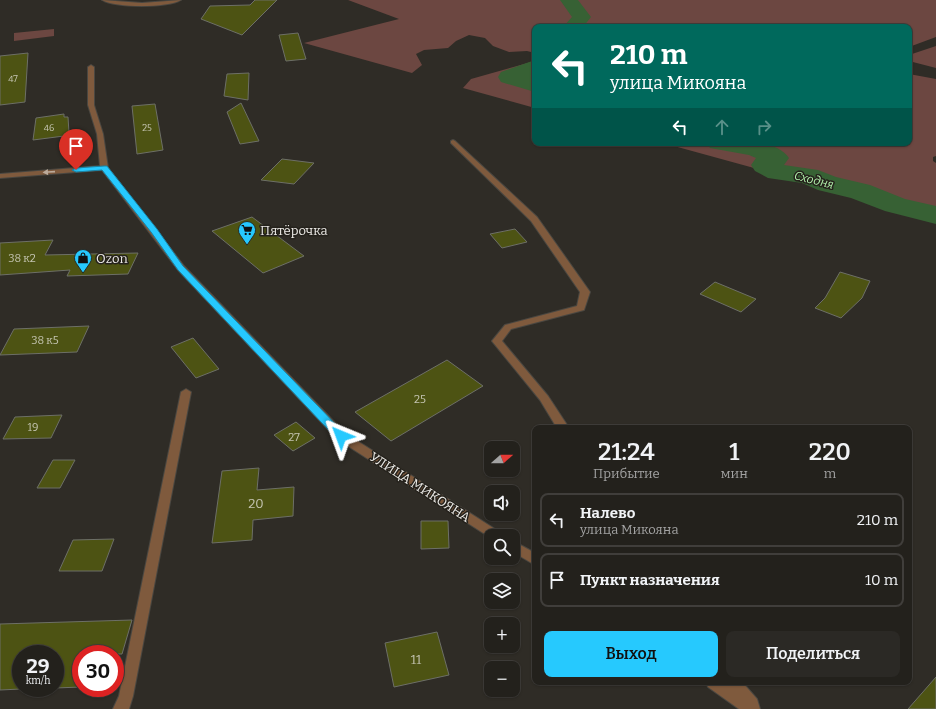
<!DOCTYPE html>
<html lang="ru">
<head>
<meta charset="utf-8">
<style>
	:root { --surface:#23211c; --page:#2b2925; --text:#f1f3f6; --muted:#a3a3a3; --line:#403e3b; --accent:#26c9fe }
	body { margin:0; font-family:Bitter,serif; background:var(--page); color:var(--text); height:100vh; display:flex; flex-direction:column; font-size:15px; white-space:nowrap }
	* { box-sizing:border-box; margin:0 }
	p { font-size:13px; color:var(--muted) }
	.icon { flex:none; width:22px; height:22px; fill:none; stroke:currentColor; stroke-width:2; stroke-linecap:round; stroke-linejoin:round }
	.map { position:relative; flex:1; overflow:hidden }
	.drawer { position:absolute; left:532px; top:425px; width:380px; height:260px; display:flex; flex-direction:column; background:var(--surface); border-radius:8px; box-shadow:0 1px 3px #0004,0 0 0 1px var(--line) }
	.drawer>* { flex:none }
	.top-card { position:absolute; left:532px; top:24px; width:380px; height:122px; border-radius:8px; box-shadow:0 1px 3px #0004,0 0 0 1px var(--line); background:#00695c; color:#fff; overflow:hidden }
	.needle { width:26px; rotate:69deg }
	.controls { position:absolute; left:484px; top:441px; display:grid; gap:8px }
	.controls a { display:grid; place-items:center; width:36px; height:36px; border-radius:8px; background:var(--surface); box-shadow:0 1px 3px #0004,0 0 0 1px var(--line); font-size:20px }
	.speed { position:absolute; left:12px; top:645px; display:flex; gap:8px; font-size:20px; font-weight:700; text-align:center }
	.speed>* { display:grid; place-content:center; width:52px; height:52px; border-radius:50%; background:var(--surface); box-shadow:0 1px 3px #0004,0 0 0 1px var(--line); line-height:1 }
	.speed small { font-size:10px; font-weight:400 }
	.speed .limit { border:6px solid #d22; background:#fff; color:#111 }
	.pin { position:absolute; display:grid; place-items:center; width:34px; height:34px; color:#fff; margin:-41px -17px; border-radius:50% 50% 50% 0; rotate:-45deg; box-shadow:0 0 4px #0007 }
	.pin .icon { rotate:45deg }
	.me { position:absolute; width:44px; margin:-22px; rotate:316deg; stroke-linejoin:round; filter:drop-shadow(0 0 3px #0008) }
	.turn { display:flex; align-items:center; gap:14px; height:84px; padding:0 12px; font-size:18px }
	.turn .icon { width:52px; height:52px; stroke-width:2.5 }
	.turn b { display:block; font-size:28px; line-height:34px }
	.lanes { display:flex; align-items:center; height:38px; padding:0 12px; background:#0003; justify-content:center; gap:20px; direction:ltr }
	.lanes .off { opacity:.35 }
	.eta { display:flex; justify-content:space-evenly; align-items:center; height:68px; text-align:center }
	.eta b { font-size:24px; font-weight:600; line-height:28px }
	.cta { display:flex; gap:8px; margin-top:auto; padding:8px 12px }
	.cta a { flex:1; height:46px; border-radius:8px; background:var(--accent); color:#111; font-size:16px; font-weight:600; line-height:46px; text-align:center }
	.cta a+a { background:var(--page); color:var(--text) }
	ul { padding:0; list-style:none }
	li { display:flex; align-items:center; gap:12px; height:54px; margin:0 8px 6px; padding:0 4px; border:2px solid var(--line); border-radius:8px }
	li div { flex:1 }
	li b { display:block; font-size:15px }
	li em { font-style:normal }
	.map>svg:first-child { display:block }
	.green { fill:#6c4741 }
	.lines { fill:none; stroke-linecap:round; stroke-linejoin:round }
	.river { fill:#376134; fill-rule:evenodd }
	.building { fill:#4d5313; stroke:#6d6f67 }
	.street-casing { stroke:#4a4741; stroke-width:2 }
	.street { fill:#7f5a3d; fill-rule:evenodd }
	.oneway { fill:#bcaa9a }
	.route { fill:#26c9fe; stroke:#1983a5 }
	.labels { text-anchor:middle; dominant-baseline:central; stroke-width:3; stroke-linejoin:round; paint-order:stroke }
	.far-number-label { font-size:9px; fill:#c5c5b2 }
	.number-label { font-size:11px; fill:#c5c5b2 }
	.far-water-label { font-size:12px; font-style:italic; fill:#b2f2ac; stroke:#25221c }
	.poi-label { font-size:13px; fill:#edebe7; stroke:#25221c; text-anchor:start }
	.street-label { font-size:13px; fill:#edebe7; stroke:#25221c }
	.near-number-label { font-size:13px; fill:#c5c5b2 }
</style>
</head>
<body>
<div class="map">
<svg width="936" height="709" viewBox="0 0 936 709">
	<rect width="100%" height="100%" fill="#2f2c26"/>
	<g class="green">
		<path d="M348,0H936V37L909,47V27H535V53L527,51L509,52L493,46L485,38L469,35L456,41L448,48L424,50L416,54L422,65L412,73L304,43L399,19Z"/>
		<path d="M54,29V36L14,41V33Z"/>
		<path d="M936,46V68L909,61V55Z"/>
		<path d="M535,61V108L463,88L471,79Z"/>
		<path d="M909,74L936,79V156L933,157V161L936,163V218L663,143H909Z"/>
	</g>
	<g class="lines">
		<g class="river">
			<path d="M560,0H578L591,17L583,27H563L572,17Z"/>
			<path d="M535,60V74L530,76L535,78V92L501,82L498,77L501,72Z"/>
			<path d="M706,143C730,143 774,136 789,158L784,165L818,170L836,177L870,185L905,199L936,206V224L885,211L851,198L818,190L802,183L768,178L755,171L751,165L756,158L749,155L710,148Z"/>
		</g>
	</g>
	<g class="building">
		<path d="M255,0H277L242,35L201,19L210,6L250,5Z"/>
		<path d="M298,33L306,59L286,61L279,35Z"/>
		<path d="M28,53L25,102L0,105V56Z"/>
		<path d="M249,73L248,100L224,96L227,74Z"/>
		<path d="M241,103L259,141L240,144L227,112Z"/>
		<path d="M155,104L163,150L137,154L132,106Z"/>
		<path d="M64,114V117H68L69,133L64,134V136L33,140L36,118Z"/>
		<path d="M282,159L314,163L294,184L261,180Z"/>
		<path d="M252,217L304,256L263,273L212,231Z"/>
		<path d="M515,229L527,242L502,248L490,234Z"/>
		<path d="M53,240L45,255L138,253L128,274L67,276L70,270L0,275V243Z"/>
		<path d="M840,272L870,281L862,298L841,318L815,308L825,298Z"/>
		<path d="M715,282L756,299L741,312L700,294Z"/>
		<path d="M89,326L77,352L0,355L14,329Z"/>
		<path d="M193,338L219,369L196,378L171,347Z"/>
		<path d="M447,360L483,386L391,441L355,412Z"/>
		<path d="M62,415L51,438L3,439L15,417Z"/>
		<path d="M296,422L315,438L293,451L274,435Z"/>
		<path d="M53,460H75L60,488H37Z"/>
		<path d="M259,468L257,490L294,487L293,516L253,520L252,540L212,543L222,471Z"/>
		<path d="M421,521H448L449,548L421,549Z"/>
		<path d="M114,539L102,571H59L73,540Z"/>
		<path d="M132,620L122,654H81V687L55,688V654H21V689L0,690V624Z"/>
		<path d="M437,632L449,675L394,687L385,643Z"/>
		<path d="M936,677V709H908Z"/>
	</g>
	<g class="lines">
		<defs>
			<g id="street">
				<path d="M102,0L142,3L181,0C167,8 116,8 102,0Z"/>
				<path d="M91,65L94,67V105L103,134L108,168L184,266L345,433L501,533L503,536H491V538L337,439L178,270L102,170L0,178V174L100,166L97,134L88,105V67Z"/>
				<path d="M453,140L455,141L537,217L590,292L584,310L511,329L502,341L548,396L569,428H557L540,400L492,341L505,325L577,306L580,292L531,221L451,143V141Z"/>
				<path d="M186,389L191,392L133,696L129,709H113L119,696L181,392Z"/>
				<path d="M513,541L535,553V565L513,552Z"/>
				<path d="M706,682H742L757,699L760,709H739L708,687Z"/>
			</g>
		</defs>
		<use href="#street" class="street-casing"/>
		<use href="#street" class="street"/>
	</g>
	<defs><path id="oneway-solid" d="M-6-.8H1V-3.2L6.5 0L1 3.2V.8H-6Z"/></defs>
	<use class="oneway" href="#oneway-solid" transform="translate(49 172) rotate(176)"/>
	<path class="route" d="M104,166H107L157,229L183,266L345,434L346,436L345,439H337L178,270L151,232L102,170L76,172L72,170L76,168Z"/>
	<defs>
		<symbol id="supermarket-pin" viewBox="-11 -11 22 30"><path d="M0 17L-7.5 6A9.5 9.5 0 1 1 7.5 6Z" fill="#26c9fe" stroke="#25221c"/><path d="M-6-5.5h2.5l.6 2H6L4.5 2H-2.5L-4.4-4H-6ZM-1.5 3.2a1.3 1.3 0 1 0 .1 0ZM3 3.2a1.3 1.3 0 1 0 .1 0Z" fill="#111"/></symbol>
		<symbol id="shop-pin" viewBox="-11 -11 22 30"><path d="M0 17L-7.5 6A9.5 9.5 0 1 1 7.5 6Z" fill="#26c9fe" stroke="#25221c"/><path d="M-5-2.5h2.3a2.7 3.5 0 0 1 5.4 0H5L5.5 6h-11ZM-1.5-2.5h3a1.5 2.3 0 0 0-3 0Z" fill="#111"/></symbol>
	</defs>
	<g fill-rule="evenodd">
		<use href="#supermarket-pin" x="237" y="220" width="20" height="27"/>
		<use href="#shop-pin" x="73" y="248" width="20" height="27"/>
	</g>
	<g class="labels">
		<g class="far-number-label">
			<text x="13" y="79">47</text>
			<text x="49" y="128">46</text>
			<text x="147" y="128">25</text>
		</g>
		<g class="number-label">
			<text x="22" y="258">38 к2</text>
			<text x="45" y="340">38 к5</text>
			<text x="420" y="399">25</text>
			<text x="33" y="427">19</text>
			<text x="294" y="437">27</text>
		</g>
		<g class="far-water-label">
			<text transform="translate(814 180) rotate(14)">Сходня</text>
		</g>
		<g class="poi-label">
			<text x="260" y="230">Пятёрочка</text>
			<text x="96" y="258">Ozon</text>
		</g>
		<g class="street-label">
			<text transform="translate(420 487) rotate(33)">УЛИЦА МИКОЯНА</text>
		</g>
		<g class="near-number-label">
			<text x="256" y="503">20</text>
			<text x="416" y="659">11</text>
		</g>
	</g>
</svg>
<div class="controls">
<a><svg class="needle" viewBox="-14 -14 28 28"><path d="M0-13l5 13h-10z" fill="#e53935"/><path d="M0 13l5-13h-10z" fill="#a3a3a3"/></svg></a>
<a><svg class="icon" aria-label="sound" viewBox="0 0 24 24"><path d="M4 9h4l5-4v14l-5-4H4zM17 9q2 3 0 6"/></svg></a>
<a><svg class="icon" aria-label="search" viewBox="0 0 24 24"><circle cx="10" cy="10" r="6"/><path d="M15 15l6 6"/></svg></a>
<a><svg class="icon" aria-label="layers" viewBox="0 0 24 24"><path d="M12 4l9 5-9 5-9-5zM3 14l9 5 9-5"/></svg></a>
<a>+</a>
<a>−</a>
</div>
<div class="speed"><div>29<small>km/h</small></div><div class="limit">30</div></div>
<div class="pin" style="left:76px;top:170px;background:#d93025"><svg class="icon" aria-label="arrive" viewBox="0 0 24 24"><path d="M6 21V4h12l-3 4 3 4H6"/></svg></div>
<svg class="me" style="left:341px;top:436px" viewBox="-20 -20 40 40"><path d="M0-17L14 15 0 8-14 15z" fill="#26c9fe" stroke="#fff" stroke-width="4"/></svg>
<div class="top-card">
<div class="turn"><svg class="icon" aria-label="left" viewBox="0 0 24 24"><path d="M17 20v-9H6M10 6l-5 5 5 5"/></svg><div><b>210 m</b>улица Микояна</div></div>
<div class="lanes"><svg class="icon" aria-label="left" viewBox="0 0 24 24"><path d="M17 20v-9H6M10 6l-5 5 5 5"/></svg><svg class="icon off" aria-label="ahead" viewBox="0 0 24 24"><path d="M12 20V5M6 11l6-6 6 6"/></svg><svg class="icon off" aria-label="right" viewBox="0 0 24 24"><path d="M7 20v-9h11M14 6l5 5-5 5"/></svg></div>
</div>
<section class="drawer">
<div class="eta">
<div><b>21:24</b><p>Прибытие</p></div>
<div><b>1</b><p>мин</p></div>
<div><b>220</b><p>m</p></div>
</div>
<ul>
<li><svg class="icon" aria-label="left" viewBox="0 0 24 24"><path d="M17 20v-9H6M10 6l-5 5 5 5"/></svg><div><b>Налево</b><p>улица Микояна</p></div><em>210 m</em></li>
<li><svg class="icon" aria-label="arrive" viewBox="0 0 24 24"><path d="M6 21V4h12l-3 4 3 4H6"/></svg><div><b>Пункт назначения</b></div><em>10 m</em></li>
</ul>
<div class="cta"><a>Выход</a><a>Поделиться</a></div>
</section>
</div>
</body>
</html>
